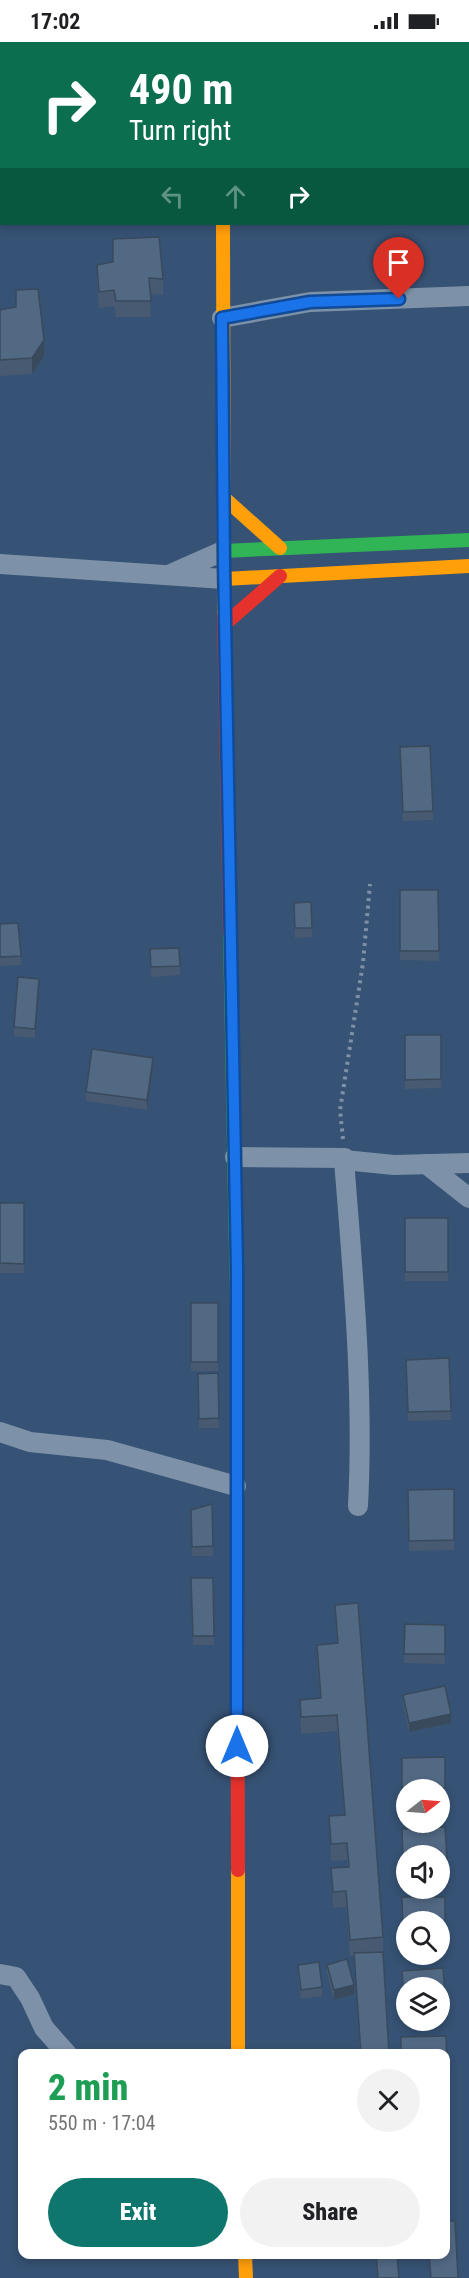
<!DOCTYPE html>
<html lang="en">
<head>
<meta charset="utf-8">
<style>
	:root { --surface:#fff; --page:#f2f2f2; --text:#202124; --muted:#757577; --accent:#0f766e }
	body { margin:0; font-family:"Roboto Condensed",sans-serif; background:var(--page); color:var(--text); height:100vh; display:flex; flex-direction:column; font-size:22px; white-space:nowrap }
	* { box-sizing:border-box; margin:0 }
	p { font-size:20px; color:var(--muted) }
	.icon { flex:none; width:33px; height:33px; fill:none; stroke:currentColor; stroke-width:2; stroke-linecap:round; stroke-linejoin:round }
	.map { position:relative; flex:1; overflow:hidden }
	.details { position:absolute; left:18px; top:2007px; width:432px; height:210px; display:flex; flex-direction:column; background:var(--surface); border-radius:12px; box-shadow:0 3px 9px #0003 }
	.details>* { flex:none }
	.top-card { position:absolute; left:0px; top:0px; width:470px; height:183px; box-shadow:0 3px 9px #0003; background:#0b6e4f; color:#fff; overflow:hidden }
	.needle { width:39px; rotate:73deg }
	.fabs { position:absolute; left:396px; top:1737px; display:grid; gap:12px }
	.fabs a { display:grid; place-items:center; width:54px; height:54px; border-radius:50%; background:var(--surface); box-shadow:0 3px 9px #0003; font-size:30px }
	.pin { position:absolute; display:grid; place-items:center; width:51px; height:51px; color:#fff; margin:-62px -26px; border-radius:50% 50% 50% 0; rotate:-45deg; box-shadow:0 0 6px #0007 }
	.pin .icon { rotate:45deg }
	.me { position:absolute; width:66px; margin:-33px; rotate:0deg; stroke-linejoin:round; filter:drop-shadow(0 0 4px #0008) }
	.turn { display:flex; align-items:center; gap:21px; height:126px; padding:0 30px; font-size:27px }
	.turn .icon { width:78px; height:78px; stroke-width:2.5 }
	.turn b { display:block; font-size:42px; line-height:51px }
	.lanes { display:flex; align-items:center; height:57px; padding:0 30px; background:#0003; justify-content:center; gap:30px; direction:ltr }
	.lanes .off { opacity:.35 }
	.round { display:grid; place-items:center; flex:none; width:63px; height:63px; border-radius:32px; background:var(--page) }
	.overview { display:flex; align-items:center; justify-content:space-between; height:102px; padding:0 30px }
	h1 { font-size:36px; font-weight:800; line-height:45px; color:#1e9e55 }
	.action { display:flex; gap:12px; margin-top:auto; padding:12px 30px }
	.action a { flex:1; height:69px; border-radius:36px; background:var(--accent); color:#fff; font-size:24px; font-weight:800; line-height:69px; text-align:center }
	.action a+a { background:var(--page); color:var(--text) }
	.status { display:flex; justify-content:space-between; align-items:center; height:42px; padding:0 30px; background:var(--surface); direction:ltr }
	.status svg { height:16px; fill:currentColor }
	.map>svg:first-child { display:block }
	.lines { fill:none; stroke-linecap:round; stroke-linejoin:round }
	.path { stroke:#7d92a8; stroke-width:4; stroke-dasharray:3 4.5; stroke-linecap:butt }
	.street { stroke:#7d92a8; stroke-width:20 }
	.fast { stroke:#30b455; stroke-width:14 }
	.slow { stroke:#ff9f0a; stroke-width:14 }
	.jam { stroke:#e5322d; stroke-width:14 }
	.wall { fill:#475a72 }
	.shaded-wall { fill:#394a5c }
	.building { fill:#526984; stroke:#394a5c; stroke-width:1.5 }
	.route-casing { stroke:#114b97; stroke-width:15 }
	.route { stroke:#1a73e8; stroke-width:10 }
</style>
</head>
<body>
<div class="status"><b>17:02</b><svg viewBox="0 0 49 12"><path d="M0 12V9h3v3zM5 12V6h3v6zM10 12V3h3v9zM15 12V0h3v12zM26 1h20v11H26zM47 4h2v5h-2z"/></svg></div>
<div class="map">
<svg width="469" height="2236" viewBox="0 0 469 2236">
	<rect width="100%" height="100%" fill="#365274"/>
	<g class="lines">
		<path class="path" d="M343,1097L340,1068L363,921L370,842"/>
		<g class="street">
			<path d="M0,22H2"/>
			<path d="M222,276L310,260L469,254"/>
			<path d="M0,522L224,537"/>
			<path d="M171,532L223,509"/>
			<path d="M235,1115L345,1116L344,1118L394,1123L469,1121"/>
			<path d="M344,1118C353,1233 364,1349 358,1464"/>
			<path d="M426,1122L469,1156"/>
			<path d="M0,1390L30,1400L107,1408L236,1444"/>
			<path d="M0,1932L16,1935L30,1956L44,1986L67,2012"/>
		</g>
		<g class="fast">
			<path d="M223,0V2"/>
			<path d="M223,509L469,498"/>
			<path d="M230,891L237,1264"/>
		</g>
		<g class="slow">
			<path d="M223,182L224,575"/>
			<path d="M223,455L280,506"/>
			<path d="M224,537L469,524"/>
			<path d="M237,1264V1519"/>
			<path d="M238,1828V2012"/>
			<path d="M245,2212L246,2236"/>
		</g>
		<g class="jam">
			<path d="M224,575L230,891"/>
			<path d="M225,582L280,534"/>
			<path d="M237,1519L238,1828"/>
		</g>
	</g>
	<g class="wall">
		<path d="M113,220L163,237V253L150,252L151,275H116L114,264L99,266L97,239V223Z"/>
		<path d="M0,268L44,314L32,332L0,334Z"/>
		<path d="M400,714L433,769V778L403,779Z"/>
		<path d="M400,848H438L439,919L400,918Z"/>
		<path d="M311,860L312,895L295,896L294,861Z"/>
		<path d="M0,882L21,914V923L0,924Z"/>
		<path d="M179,906L180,933L151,935L150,907Z"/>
		<path d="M39,947L35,996L14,994V985Z"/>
		<path d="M405,993H441V1046L405,1047Z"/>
		<path d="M153,1025L147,1068L86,1059V1050Z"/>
		<rect x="0" y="1161" width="24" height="70"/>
		<rect x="405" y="1176" width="43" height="63"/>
		<rect x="191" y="1261" width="27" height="68"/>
		<path d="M406,1318L451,1369V1378L408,1379Z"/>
		<path d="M218,1331L219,1386H199L198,1332Z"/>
		<path d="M454,1447V1508L409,1509L408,1448Z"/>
		<path d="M212,1462L213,1514H192L191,1468Z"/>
		<path d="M191,1536H213L214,1603H193Z"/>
		<path d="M335,1563L383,1895V1912L389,2012H360L354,1914H350L346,1865L333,1866L331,1826L348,1825L347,1818L331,1819L329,1774L344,1773L337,1689L301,1692L300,1658L320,1656L317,1619V1603L337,1602Z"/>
		<path d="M405,1582L445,1583V1622L404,1621Z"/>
		<path d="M403,1653L451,1681L409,1690L403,1662Z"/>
		<path d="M445,1715V1755H440V1748H406V1756H402V1716Z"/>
		<path d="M445,1785L447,1826H440V1814H406V1827H403L402,1787Z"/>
		<path d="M402,1855H445V1897H440V1880H406V1896H403Z"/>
		<path d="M298,1923L322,1945V1954L301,1957L298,1932Z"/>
		<path d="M327,1923L354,1952L334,1958L327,1932Z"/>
		<path d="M443,1926L445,1963H440V1946H406V1965L404,1966L402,1929Z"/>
		<path d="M375,2212H397L399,2236H377Z"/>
	</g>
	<g class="shaded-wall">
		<path d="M450,0H469V1L450,2Z"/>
		<path d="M44,298V314L32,332V316Z"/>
		<path d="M39,937V947L35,996V987Z"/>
		<path d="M153,1016V1025L147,1068V1058Z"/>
		<path d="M451,1672V1681L409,1690V1681Z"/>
		<path d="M354,1943V1952L334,1958V1948Z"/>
	</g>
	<g class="building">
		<rect x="468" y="36" width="1" height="31"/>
		<path d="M159,195L163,237L149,236L151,259H116L114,248L99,250L97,223L113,220V197Z"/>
		<path d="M38,247L44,298L32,316L0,318V268L16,265V248Z"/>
		<path d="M430,704L433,769L403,770L400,705Z"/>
		<path d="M400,848H438L439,909H400Z"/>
		<path d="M311,860L312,886H295L294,861Z"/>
		<path d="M18,881L21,914L0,915V882Z"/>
		<path d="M179,906L180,924L151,925L150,907Z"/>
		<path d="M18,935L39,937L35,987L14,985Z"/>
		<path d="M405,993H441V1037L405,1038Z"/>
		<path d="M92,1007L153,1016L147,1058L86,1050Z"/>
		<path d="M0,1161H24V1222L0,1221Z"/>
		<rect x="405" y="1176" width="43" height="54"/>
		<rect x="191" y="1261" width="27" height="59"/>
		<path d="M449,1316L451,1369L408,1370L406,1318Z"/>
		<path d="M218,1331L219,1376L199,1377L198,1332Z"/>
		<path d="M454,1447V1498L409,1499L408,1448Z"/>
		<path d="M212,1462L213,1504L192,1505L191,1468Z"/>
		<path d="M191,1536H213L214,1594H193Z"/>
		<path d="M358,1561L383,1895L350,1898L346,1849L333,1850L331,1826L349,1825L347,1801L331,1802L329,1774L345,1773L337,1673L301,1675L300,1658L321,1656L317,1603L338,1601L335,1563Z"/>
		<path d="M405,1582L445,1583V1612H404Z"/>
		<path d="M445,1644L451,1672L409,1681L403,1653Z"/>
		<path d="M445,1715V1746H402V1716Z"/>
		<path d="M445,1785L447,1817H440V1814H406V1818H403L402,1787Z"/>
		<path d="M402,1855H445V1888H440V1880H406V1887H403Z"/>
		<path d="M383,1910L389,2012H361L354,1911Z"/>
		<path d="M347,1917L354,1943L334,1948L327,1923Z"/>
		<path d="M319,1920L322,1945L301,1948L298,1923Z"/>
		<path d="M443,1926L445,1954H440V1946H406V1956H404L402,1929Z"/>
		<path d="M446,1994L447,2022H446V2012H401V1995Z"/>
		<path d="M446,2179H455L458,2236H431L429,2212H446Z"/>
		<path d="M376,2212H397L399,2236H378Z"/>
	</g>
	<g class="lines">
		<defs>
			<path id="route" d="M237,1704V1227L224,523L222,276L310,260L399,257"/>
		</defs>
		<use href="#route" class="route-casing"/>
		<use href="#route" class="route"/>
	</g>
</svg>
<div class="fabs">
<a><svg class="needle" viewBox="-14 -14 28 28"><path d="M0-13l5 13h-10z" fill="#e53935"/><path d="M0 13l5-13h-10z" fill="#757577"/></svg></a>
<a><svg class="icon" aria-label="sound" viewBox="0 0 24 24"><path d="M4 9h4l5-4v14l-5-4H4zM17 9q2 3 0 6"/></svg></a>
<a><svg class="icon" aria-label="search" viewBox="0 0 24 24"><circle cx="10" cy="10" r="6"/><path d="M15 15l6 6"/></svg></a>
<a><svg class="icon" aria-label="layers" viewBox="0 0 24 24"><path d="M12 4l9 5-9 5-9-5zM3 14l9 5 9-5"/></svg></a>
</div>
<div class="pin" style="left:399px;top:257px;background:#d93025"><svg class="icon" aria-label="arrive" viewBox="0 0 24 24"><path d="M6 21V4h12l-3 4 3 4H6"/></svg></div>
<svg class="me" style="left:237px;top:1704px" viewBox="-20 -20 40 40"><circle r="19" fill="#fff"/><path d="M0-13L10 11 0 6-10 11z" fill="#1a73e8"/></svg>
<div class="top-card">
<div class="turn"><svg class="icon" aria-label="right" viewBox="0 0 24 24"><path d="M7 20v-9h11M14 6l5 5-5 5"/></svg><div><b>490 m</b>Turn right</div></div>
<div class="lanes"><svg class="icon off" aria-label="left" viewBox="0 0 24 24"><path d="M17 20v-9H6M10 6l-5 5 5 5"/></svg><svg class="icon off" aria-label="ahead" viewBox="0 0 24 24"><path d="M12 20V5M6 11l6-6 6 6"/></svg><svg class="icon" aria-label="right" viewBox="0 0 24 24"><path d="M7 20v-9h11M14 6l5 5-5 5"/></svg></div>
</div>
<section class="details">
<div class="overview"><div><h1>2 min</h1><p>550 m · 17:04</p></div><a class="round"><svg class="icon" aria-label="close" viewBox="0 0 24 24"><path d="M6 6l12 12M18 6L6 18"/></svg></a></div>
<div class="action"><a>Exit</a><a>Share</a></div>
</section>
</div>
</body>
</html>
